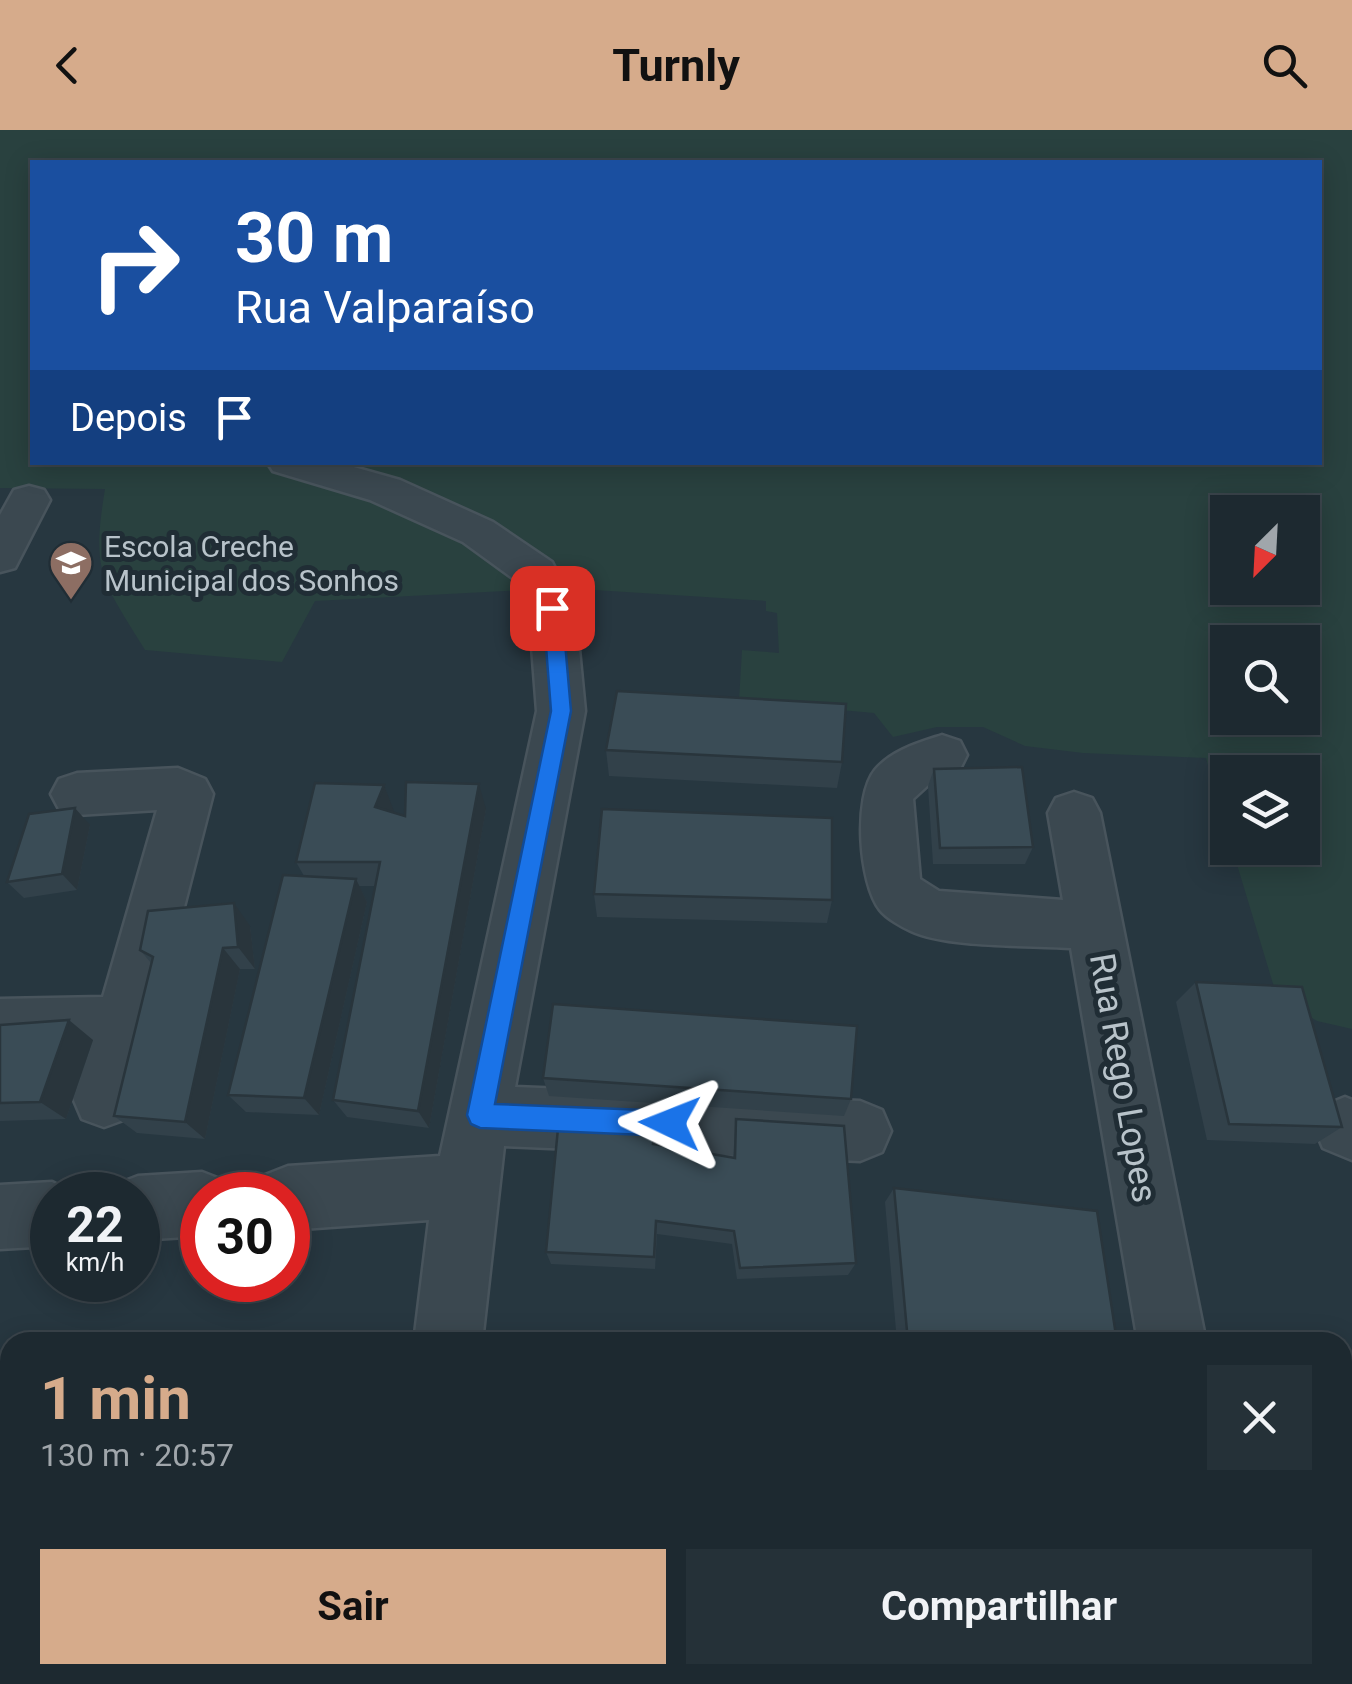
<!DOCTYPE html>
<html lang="pt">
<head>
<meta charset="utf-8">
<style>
	:root { --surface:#1d2930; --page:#253138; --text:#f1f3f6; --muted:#a0a6ab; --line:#3b454c; --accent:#d6ab8b }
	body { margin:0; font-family:Roboto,sans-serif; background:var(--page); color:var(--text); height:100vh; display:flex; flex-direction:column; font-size:38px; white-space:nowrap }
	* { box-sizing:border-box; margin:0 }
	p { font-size:32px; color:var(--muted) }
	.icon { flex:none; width:55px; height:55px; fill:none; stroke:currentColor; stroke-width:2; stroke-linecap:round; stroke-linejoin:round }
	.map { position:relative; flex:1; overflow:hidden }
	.drawer { position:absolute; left:0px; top:1202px; width:1352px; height:352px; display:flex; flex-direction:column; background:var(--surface); border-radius:30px 30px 0 0; box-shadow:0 5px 25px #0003,0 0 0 2px var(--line) }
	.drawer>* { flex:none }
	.hud { position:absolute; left:30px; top:30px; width:1292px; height:305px; border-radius:0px; box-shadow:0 5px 25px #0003,0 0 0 2px var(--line); background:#1a4fa0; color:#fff; overflow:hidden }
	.needle { width:65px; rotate:204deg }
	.fabs { position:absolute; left:1210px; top:365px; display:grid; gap:20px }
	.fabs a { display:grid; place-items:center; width:110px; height:110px; border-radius:0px; background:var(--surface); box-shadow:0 5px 25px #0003,0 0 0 2px var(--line); font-size:50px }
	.speed { position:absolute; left:30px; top:1042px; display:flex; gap:20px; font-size:50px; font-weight:700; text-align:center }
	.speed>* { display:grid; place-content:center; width:130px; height:130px; border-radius:50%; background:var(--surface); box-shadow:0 5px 25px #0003,0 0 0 2px var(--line); line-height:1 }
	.speed small { font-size:25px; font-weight:400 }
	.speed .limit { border:15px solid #d22; background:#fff; color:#111 }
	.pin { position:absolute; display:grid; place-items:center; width:85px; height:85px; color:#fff; margin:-42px; border-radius:20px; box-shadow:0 5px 15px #0006 }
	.me { position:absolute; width:110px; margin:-55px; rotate:272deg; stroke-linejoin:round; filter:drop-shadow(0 0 8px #0008) }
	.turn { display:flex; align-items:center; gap:35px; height:210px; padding:0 40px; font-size:45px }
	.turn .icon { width:130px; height:130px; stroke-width:2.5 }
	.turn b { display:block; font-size:70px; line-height:85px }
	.then { display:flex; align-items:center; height:95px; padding:0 40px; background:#0003; gap:20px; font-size:38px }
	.round { display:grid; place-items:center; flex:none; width:105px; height:105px; border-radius:0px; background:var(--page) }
	.overview { display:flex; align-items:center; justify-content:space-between; height:170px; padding:0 40px }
	h1 { font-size:60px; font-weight:700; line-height:75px; color:var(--accent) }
	.primary-button { display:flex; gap:20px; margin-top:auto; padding:20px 40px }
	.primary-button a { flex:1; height:115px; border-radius:0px; background:var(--accent); color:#111; font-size:40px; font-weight:700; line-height:115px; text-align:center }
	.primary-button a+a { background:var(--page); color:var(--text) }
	header { display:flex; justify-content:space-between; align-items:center; height:130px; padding:0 40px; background:var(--accent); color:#111; font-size:45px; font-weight:700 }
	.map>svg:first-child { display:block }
	.green { fill:#29413f; fill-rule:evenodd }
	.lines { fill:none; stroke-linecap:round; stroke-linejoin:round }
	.minor-casing { stroke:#48545c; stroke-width:5 }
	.minor { fill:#3b4850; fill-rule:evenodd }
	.wall { fill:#32414a }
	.shaded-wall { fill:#29353c }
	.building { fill:#3a4c56; stroke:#29353c; stroke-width:2.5 }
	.route { fill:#1a73e8; stroke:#114b97; stroke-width:2.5 }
	.labels { text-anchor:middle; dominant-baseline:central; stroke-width:10; stroke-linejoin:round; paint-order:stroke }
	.far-poi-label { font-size:30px; fill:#b8c3ca; stroke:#202d35; text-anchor:start }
	.street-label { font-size:35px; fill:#b8c3ca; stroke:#202d35 }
</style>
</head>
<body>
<header><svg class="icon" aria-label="back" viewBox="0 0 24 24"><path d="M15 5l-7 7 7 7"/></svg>Turnly<svg class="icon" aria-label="search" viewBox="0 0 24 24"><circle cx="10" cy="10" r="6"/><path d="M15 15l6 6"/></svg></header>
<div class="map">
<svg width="1352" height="1554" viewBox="0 0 1352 1554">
	<rect width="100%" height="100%" fill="#273740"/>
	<path class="green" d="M0,0H1352V899L1317,891L1277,867L1232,718H1302V642H1228L1227,701L1206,628L1083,623L1025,616L983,597H937L893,607L874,583L739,571L742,520L779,523L777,483L766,481V471L563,458L315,471L282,532L145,520C102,449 91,444 105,359L0,358ZM32,32H1320V332H32ZM1228,382H1302V458H1228ZM1228,512H1302V588H1228Z"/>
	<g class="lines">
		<defs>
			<g id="minor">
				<path d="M267,332H336L400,350L493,392L552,432L575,478L585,581L515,957L860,971L882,980L891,1001L882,1022L860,1031L504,1016L482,1212H414L429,1090L288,1100V1065H257L265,1045L288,1036L440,1026L537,581L529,478L518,452L463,412L370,370L273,341Z"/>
				<path d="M29,356L44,360L50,370L15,438L0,442V385L14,360Z"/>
				<path d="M942,605L960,611L967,625L960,639L937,647L913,669L920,749L939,761L1063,770L1048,683L1056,668L1074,662L1092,668L1100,683L1206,1212H1138L1071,818C1029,815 947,818 911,801C902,797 886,788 880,780C859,753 853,667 875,640C892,620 918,613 942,605Z"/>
				<path d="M178,638L205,649L213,664L135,968L126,989L104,997L82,989L73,968L87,921L0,923V869L103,867L157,680L77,685L59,679L51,664L59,649L77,643Z"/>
				<path d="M1345,967L1352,970V1030L1323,1018L1314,997L1323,976Z"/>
				<path d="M202,1042L225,1051L231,1065H202V1106L138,1110V1065H111L115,1055L138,1046Z"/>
				<path d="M52,1052L77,1065H52V1116L0,1119V1055Z"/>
				<path d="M374,1545H454L453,1554H373Z"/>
				<path d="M1194,1545H1274L1275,1554H1195Z"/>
			</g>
		</defs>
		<use href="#minor" class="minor-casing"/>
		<use href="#minor" class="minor"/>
	</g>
	<g class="wall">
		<path d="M606,620L842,632L837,658L609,646Z"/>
		<path d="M934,639L1033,717L1025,734H933L928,656Z"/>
		<path d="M384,655L393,682L405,686L486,679L429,998L347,987L333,970L375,756H359L367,772L319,985L246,982L228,965L304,746L296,732Z"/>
		<path d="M90,695L77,760L24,768L7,752Z"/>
		<path d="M594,764L832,770L827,793L597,787Z"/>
		<path d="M250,796L255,839H240L205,1009L137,1003L114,986L151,833L140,820Z"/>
		<path d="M1196,852L1342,997L1315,1014L1207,1010L1176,872Z"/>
		<path d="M0,895L93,910L66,989L0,991Z"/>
		<path d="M543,948L851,969L844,986L549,966Z"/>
		<path d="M657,987L656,1015L733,1028L736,989L856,1133L848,1145L737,1149L732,1114L657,1104L655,1139L551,1134L546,1122Z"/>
		<path d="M894,1058L1117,1212H897L885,1072Z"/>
		<path d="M1342,1289H1352V1411L1342,1410Z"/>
		<path d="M1342,1438L1352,1439V1554H1334L1333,1545H1342Z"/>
	</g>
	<g class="shaded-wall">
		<path d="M479,654L486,679L429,998L418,981Z"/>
		<path d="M384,655L394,681L385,702L375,677Z"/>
		<path d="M75,678L90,695L77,760L62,744Z"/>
		<path d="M356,749L367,772L319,985L304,968Z"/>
		<path d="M234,773L250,796L255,839L238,817Z"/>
		<path d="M223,818L240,839L205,1009L185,992Z"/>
		<path d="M69,890L93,910L66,989L40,972Z"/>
		<path d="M657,987V1003L654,1030L653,1014Z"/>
		<path d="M134,1545H160L158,1554H131Z"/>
	</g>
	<g class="building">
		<path d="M617,561L846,574L842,632L606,620Z"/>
		<path d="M1022,637L1033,717L940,718L934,639Z"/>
		<path d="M406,652L479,654L418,981L333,970L380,732H296L315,653L384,655L375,677L405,686Z"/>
		<path d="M75,678L62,744L7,752L29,684Z"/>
		<path d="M602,679L832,688V770L594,764Z"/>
		<path d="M283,745L356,749L304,968L228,965Z"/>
		<path d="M234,773L238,817L223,818L185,992L114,986L153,827L140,820L148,781Z"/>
		<path d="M1196,852L1302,857L1342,997L1229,994Z"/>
		<path d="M553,874L857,896L851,969L543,948Z"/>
		<path d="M69,890L40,972L0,973V895Z"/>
		<path d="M560,978L657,987L653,1014L735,1028L736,989L844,996L856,1133L740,1138L734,1101L656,1091L654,1127L546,1122Z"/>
		<path d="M894,1058L1097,1081L1117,1212H908Z"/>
		<path d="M1342,1289H1352V1407L1342,1405Z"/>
		<path d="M1343,1438L1352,1439V1478Z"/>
		<path d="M80,1545H134L131,1554H77Z"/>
	</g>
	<path class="route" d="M552,472L562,478L571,581L495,974L670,981L679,985L683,993L679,1002L670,1006L480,998L471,994L467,985L551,581L543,478Z"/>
	<defs>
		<symbol id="school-pin" viewBox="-11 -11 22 30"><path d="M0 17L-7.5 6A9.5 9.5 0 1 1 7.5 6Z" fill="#8d6e63" stroke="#202d35"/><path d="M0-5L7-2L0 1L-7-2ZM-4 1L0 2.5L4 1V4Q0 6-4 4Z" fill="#fff"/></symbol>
	</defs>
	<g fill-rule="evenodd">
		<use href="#school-pin" x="46" y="408" width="50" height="68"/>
	</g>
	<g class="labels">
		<g class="far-poi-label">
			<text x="104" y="416">Escola Creche<tspan x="104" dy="34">Municipal dos Sonhos</tspan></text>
		</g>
		<g class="street-label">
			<text transform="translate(1123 948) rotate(80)">Rua Rego Lopes</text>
		</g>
	</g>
</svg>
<div class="fabs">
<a><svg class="needle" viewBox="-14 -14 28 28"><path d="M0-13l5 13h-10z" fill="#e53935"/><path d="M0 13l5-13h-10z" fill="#a0a6ab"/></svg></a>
<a><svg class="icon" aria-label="search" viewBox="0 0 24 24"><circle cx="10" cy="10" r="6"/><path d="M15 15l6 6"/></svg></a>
<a><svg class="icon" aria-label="layers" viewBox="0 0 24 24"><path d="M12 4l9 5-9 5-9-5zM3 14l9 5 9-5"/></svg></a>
</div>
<div class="speed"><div>22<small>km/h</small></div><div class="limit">30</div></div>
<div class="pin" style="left:552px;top:478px;background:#d93025"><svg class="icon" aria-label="arrive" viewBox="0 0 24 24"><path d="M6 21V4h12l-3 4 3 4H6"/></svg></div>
<svg class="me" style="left:670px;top:993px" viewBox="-20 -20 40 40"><path d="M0-17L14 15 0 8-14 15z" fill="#1a73e8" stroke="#fff" stroke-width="4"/></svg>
<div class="hud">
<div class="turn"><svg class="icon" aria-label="right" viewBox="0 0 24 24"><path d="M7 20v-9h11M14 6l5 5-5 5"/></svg><div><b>30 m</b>Rua Valparaíso</div></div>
<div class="then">Depois<svg class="icon" aria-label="arrive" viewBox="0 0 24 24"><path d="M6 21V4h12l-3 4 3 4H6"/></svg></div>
</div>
<section class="drawer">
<div class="overview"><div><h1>1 min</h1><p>130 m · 20:57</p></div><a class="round"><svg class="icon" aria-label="close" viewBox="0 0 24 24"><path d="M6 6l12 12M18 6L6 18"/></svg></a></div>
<div class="primary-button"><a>Sair</a><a>Compartilhar</a></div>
</section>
</div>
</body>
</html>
